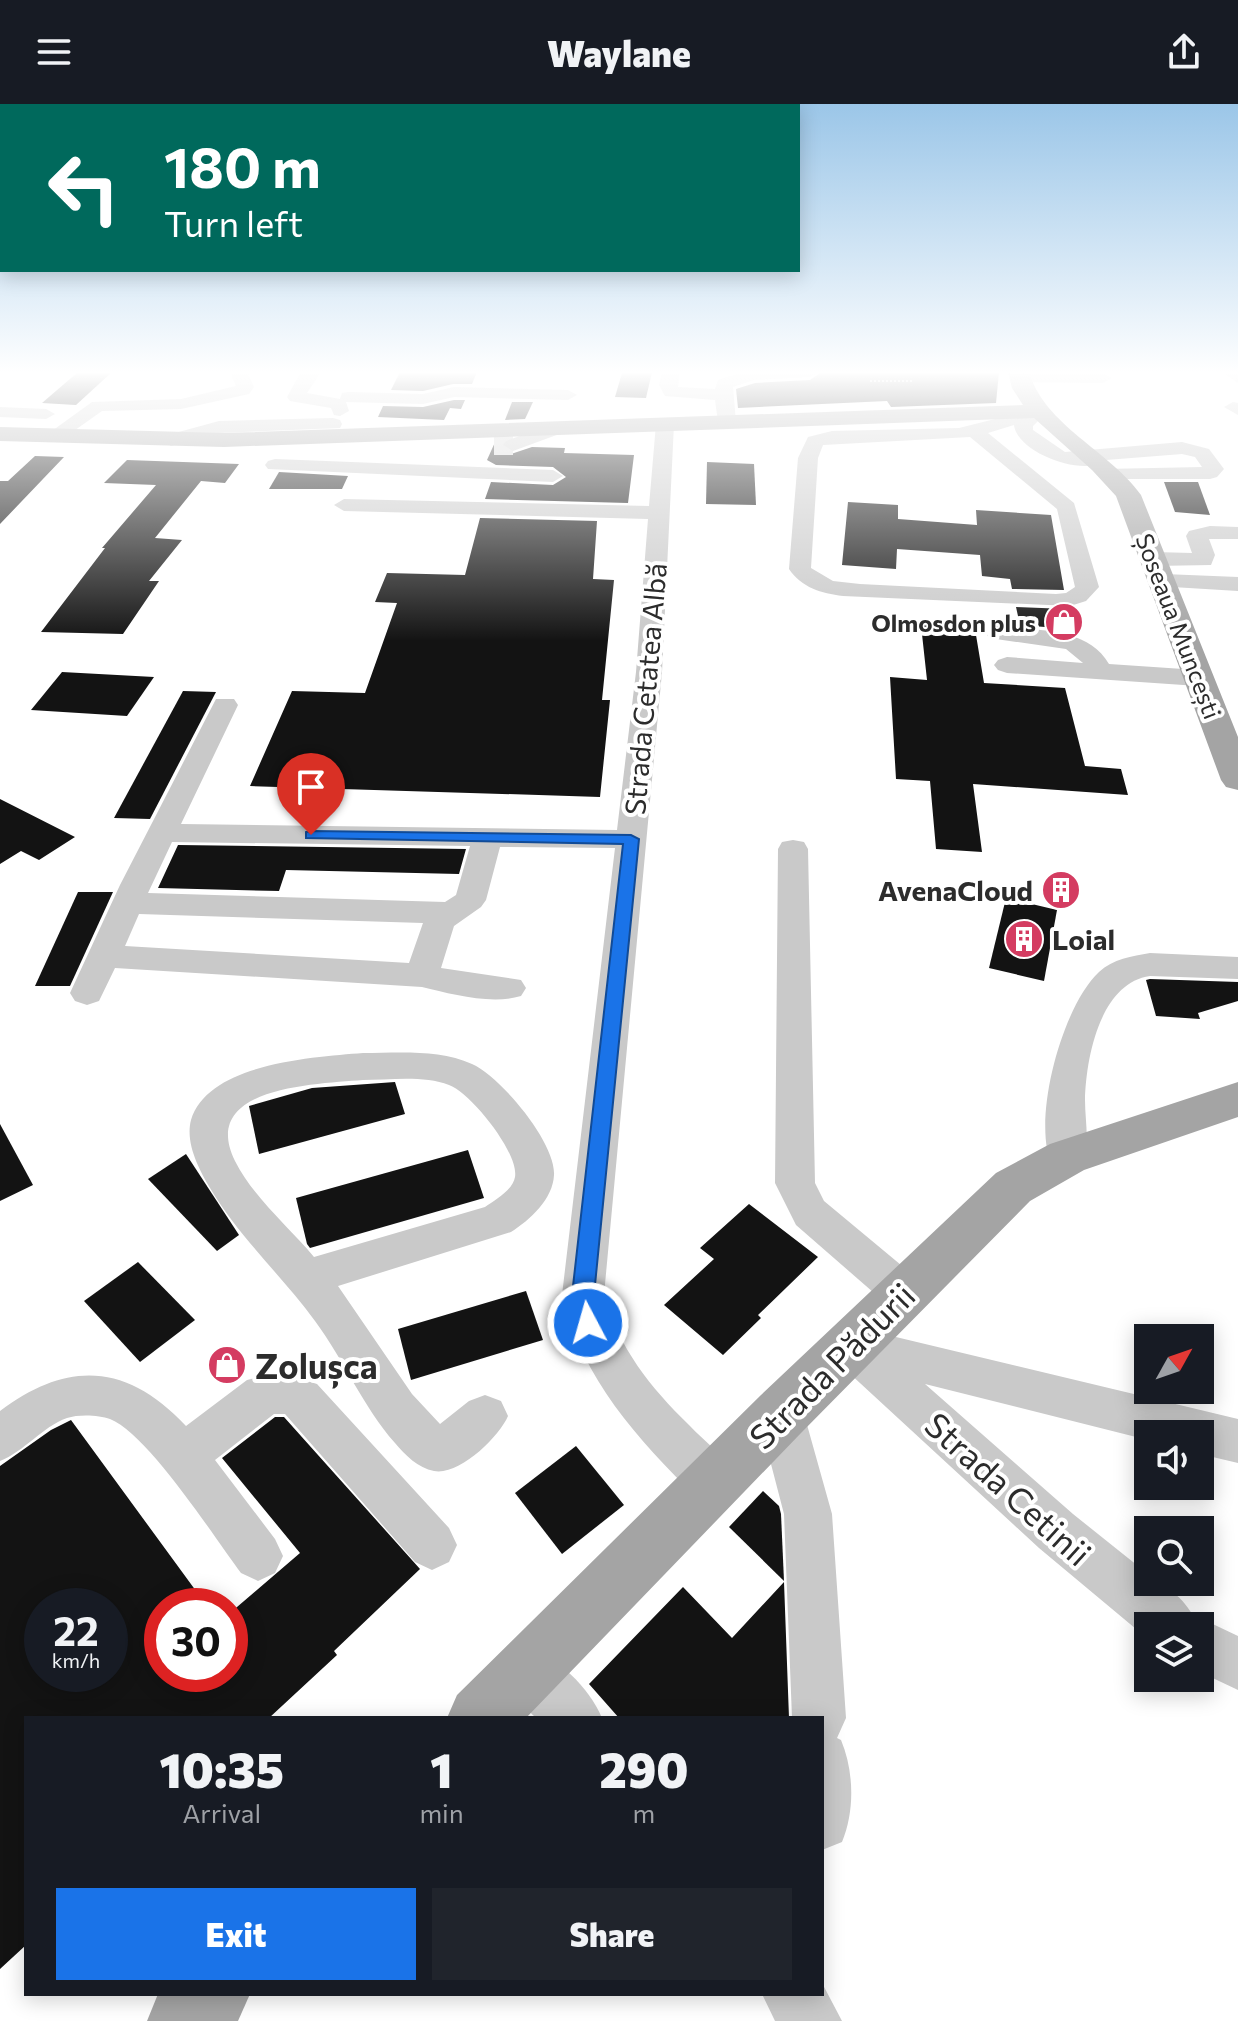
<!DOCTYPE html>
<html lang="en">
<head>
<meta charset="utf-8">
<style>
	:root { --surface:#171b24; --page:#20242c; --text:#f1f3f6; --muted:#9ea1a6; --accent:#1a73e8 }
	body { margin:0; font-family:Commissioner,sans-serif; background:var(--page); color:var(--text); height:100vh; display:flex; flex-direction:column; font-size:30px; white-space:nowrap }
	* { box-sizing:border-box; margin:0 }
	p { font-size:26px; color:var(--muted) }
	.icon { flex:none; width:44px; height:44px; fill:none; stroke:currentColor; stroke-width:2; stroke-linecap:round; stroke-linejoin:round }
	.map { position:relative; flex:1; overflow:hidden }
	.drawer { position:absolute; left:24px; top:1612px; width:800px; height:280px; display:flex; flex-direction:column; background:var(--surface); border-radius:0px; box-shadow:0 4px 20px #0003 }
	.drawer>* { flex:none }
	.banner { position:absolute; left:0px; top:0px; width:800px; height:168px; box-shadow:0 4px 20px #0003; background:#00695c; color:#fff; overflow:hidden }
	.needle { width:52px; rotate:50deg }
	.controls { position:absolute; left:1134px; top:1220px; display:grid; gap:16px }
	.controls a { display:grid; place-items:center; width:80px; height:80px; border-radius:0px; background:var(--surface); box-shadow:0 4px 20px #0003; font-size:40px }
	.speed { position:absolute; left:24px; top:1484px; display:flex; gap:16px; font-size:40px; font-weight:700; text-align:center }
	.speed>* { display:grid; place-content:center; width:104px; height:104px; border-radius:50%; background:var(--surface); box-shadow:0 4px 20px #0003; line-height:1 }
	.speed small { font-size:20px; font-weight:400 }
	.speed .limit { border:12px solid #d22; background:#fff; color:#111 }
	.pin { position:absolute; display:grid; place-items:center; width:68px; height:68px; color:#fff; margin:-82px -34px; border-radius:50% 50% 50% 0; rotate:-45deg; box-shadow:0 0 8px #0007 }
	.pin .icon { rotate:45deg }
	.me { position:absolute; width:88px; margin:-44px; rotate:354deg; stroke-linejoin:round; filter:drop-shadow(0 0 6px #0008) }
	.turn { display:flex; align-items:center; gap:28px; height:168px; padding:0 32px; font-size:36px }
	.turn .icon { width:104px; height:104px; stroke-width:2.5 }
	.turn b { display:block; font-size:56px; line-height:68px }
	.eta { display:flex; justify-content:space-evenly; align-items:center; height:136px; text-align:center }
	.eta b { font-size:48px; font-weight:800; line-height:56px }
	.primary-button { display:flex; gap:16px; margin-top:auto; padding:16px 32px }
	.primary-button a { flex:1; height:92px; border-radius:0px; background:var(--accent); color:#fff; font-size:32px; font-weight:800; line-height:92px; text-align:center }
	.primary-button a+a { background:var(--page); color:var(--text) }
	header { display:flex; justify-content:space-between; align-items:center; height:104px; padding:0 32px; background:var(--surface); font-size:36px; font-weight:800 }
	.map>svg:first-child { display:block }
	.building { fill:#131313; fill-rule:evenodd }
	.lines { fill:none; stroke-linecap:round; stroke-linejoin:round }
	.minor-tunnel { stroke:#d5d5d5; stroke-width:20; stroke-dasharray:20 10; stroke-linecap:butt }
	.path { stroke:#c9c9c9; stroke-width:2; stroke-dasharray:2 2; stroke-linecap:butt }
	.minor { fill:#c9c9c9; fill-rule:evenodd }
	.major { fill:#a4a4a4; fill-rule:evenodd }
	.route { fill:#1a73e8; stroke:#114b97; stroke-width:2 }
	.labels { text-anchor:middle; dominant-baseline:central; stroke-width:8; stroke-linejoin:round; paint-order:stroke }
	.far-poi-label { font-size:24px; font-weight:bold; fill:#2c2c2c; stroke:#fff; text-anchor:end }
	.far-street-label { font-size:24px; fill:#2c2c2c; stroke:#fff }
	.street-label { font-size:28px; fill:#2c2c2c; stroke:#fff }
	.poi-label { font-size:28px; font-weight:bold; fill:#2c2c2c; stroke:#fff; text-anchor:end }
	.near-poi-label { font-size:34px; font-weight:bold; fill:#2c2c2c; stroke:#fff; text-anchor:start }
	.near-street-label { font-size:34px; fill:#2c2c2c; stroke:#fff }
</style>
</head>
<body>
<header><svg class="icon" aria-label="menu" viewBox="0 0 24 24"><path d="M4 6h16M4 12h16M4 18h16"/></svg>Waylane<svg class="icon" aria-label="share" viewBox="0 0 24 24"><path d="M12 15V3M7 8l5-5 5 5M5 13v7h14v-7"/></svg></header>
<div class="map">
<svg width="1238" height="1917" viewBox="0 0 1238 1917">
	<rect width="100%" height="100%" fill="#fff"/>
	<g class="building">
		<path d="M78,268H112L76,301L42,299Z"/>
		<path d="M400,268H477L472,280H453L423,287L391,286Z"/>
		<path d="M652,268L646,294L615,293L622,269Z"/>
		<path d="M849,268H999L996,299L891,303L887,297L738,304L736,285L755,279L810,276L820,269Z"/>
		<path d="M454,296H465L461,305L450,304L444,316L378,313L383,302L423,303Z"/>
		<path d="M512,298H533L525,315L505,316Z"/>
		<path d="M496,336H503L500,342L511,350L532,343L565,344L564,349L634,351L628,399L485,395L491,378L553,381L566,373L553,363L496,361L487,356Z"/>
		<path d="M35,352L64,353L0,420V377H8Z"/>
		<path d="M127,356L239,360L225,379L201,377L155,434L182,436L149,477H159L123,530L41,528L105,444H102L156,381L104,379Z"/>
		<path d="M707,358L754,360L756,401L706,400Z"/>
		<path d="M279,368L348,372L342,385H269Z"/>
		<path d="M1164,378H1198L1210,411L1175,408Z"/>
		<path d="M848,398L898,401V415L977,421L976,406L1051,411L1064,486L1012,485L1010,475L982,472L980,451L897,445L896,465L842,461Z"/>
		<path d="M480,414L597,417L593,475L614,476L602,596H610L600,693L250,682L292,587L365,589L397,499L375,498L387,469L465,471Z"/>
		<path d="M1016,503L1067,505L1070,525L1020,521Z"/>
		<path d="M921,521L975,525L984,579L1065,584L1085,662L1121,665L1128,691L973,680L982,748L936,745L930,677L896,675L890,573L927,576Z"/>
		<path d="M62,568L154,573L127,612L31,606Z"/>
		<path d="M183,587L216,588L150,715L114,714Z"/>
		<path d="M0,695L75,733L39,756L21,747L0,760Z"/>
		<path d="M178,741L466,745L459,770L286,766L279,787L158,784Z"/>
		<path d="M78,788H113L70,882H35Z"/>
		<path d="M1006,794L1057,806L1044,877L989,864Z"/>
		<path d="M1150,875L1238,878V897L1198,909L1200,915L1156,912L1146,876Z"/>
		<path d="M395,978L405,1010L259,1050L249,1002L312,984Z"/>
		<path d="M0,1020L33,1081L0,1097Z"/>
		<path d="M468,1046L484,1094L310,1144L307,1140L296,1094Z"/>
		<path d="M186,1050L239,1131L217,1147L148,1075Z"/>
		<path d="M749,1100L818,1153L758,1211L761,1214L723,1251L664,1201L714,1155L700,1144Z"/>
		<path d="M138,1158L195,1216L140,1258L84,1197Z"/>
		<path d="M526,1187L543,1236L411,1276L398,1225Z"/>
		<path d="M275,1313H284L420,1465L334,1547L337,1551L269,1614H26V1841L0,1865V1362L51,1326L71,1316L207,1502H162V1570H230V1509L300,1449L222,1354ZM42,1502H110V1570H42Z"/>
		<path d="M576,1342L624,1401L562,1450L515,1389Z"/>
		<path d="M763,1387L779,1402L781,1410L784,1477L729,1423Z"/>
		<path d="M784,1478L789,1614H619L589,1580L683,1483L732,1534Z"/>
	</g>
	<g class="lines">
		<path class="minor-tunnel" d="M494,341H513"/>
		<path class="path" d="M870,277H912"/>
		<g class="minor">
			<path d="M230,268H247L254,283L249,290L181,305L102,307L61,336L54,338L45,332L92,298L181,295L236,282Z"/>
			<path d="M301,268H318L319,271L307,289L340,295L342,289L348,288L423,290L454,283L568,286L577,291L568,296L454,293L423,300L346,298L349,307L340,312L334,311L331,304L290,297L287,293Z"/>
			<path d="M662,268H680L678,283L715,285L718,276L743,268H818L810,273L754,276L733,283L736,318L727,324L718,318L715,296L665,292L659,281Z"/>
			<path d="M1222,268H1238V279Z"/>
			<path d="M1018,269H1103L1112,274L1103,279L1012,278L1009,274Z"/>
			<path d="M1233,298L1238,299V311L1224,303Z"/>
			<path d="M1039,302L1048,307L1033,322V326L1065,348L1182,338L1209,345L1224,365L1217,373L1210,375H1111L1104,373L1101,369L1104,365L1202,363L1195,353L1182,350L1106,356C1085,374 1017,349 1014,321L988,329L1074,399L1099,483L1086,497L1070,502L843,492C821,489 802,484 789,465L798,354L808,333L832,327L959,324L999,314L1016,304L1029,306ZM970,333L1057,405L1075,483L1066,489L1056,490L860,480L833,477L811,464L818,354L823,341Z"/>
			<path d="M0,303L46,305L55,310L46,315L0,313Z"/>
			<path d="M333,314L340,316L342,320L340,324L220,329L171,342L161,336L164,332L219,317Z"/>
			<path d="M665,314L674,320L662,568L604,1191C619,1244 650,1283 689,1321C707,1340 728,1354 738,1378L731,1394L714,1401L697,1394C637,1334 583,1276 562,1191L615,744L500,743L486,796L481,803L454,822L441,864L521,876L526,884L521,892C491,901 451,890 422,883L115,864L99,897L87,901L75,897L70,889L120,781L216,595H234L238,601L181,720L617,726L636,568L648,415L344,407L334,401L344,395L649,402L656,320ZM172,738L470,742L456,791L445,798L148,789ZM139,810L423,819L409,859L125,842Z"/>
			<path d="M555,319L564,325L562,329L513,347L503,341L506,337Z"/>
			<path d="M275,355L553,366L563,372L553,378L268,365L265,361L268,357Z"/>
			<path d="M1210,422L1238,423V435H1209L1215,451L1211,461L1154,462L1143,455L1154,448L1192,449L1186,432L1189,427Z"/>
			<path d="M1164,470L1238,473V487L1156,482L1153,477L1156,472Z"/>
			<path d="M998,522C1037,527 1088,523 1109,560L1198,566L1207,569L1211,574L1207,579L1198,582L1007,569L998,566L994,561L998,556L1007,553L1083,559L1066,545L989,534L986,529L989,524Z"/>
			<path d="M793,736L804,738L808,745L815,1079L824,1097L919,1176L925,1189L919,1202L904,1207L889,1202L796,1121L775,1079L778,745L782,738Z"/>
			<path d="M1150,849L1238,853V875L1150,872C1100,879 1086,954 1085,996C1085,1018 1091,1044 1081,1064L1067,1068L1053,1064C1030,1019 1062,902 1099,868C1113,855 1132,852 1150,849Z"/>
			<path d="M363,949C398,949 439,945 472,960C501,973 556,1039 554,1071C553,1095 530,1116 511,1128L338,1182L412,1290L440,1320L469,1297L485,1291L501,1297L508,1312C499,1333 459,1372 434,1367C418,1364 405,1351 395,1339C363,1303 344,1256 315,1217C283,1173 239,1133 210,1084C199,1065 185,1039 191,1016C208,959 314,953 363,949ZM363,976C389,976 424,971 449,981C471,989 519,1049 515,1073C513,1086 495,1096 485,1103L314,1153C289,1123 253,1093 235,1057C198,982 317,980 363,976Z"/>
			<path d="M850,1222L1238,1315V1359L1200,1350V1330H1148V1336L925,1280L1073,1410L1148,1470V1478C1167,1478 1188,1499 1195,1516L1200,1514L1238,1532V1586L1200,1568V1522H1148V1535L1039,1444L835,1256L828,1242L835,1228Z"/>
			<path d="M278,1268L317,1280L449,1424L457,1441L449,1458L432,1466L415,1458L285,1310H274L215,1356L275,1435L283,1452L275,1469L258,1477L241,1469C214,1433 148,1330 110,1315C99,1311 79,1310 67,1314C42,1323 25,1347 0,1357V1307C68,1256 127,1259 186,1322L247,1276Z"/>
			<path d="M781,1289L797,1295L804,1310L832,1410L846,1614L837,1634L841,1636C854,1667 855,1707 842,1738L822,1746V1614H792L784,1410L758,1310L765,1295Z"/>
			<path d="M526,1541C557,1553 589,1583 602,1614H536L507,1586L500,1567L507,1548Z"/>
			<path d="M822,1879L842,1917H775L762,1890H822Z"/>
		</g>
		<g class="major">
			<path d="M1008,268H1029C1045,322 1109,346 1141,391L1238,633V686L1226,683L1221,676L1116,392L1092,366L1034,314L224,343L0,337V323L224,329L1023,301L1012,284Z"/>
			<path d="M1238,978V1013L1084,1066L1030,1097L801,1329L526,1614H447L457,1591L761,1291L996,1069L1050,1040Z"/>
			<path d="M158,1890H250L238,1917H147Z"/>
		</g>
	</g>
	<linearGradient id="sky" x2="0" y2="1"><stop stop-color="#9bc6e8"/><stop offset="0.5" stop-color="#fff"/><stop offset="1" stop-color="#fff" stop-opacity="0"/></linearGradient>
	<rect width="1238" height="537" fill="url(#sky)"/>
	<path class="route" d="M311,727L631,731L639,735L594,1191L599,1219L596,1225L588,1228L580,1225L572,1191L623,740L306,734V728Z"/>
	<defs>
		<symbol id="shop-disc" viewBox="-11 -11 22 22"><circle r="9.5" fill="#d43c61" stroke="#fff"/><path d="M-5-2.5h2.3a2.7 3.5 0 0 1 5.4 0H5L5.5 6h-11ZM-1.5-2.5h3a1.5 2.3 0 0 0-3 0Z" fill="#fff"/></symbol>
		<symbol id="building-disc" viewBox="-11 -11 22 22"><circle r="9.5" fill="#d43c61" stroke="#fff"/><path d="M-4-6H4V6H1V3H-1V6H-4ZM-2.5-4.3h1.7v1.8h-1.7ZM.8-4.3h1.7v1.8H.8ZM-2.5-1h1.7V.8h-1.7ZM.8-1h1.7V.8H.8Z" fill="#fff"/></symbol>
	</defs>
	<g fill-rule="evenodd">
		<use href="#shop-disc" x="1042" y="496" width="44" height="44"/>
		<use href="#building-disc" x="1039" y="764" width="44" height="44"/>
		<use href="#building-disc" x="1002" y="813" width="44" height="44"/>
		<use href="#shop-disc" x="205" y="1239" width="44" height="44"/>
	</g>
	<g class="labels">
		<g class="far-poi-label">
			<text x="1036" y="518">Olmosdon plus</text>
		</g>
		<g class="far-street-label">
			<text transform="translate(1179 522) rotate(69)">Șoseaua Muncești</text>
		</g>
		<g class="street-label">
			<text transform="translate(645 585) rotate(-85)">Strada Cetatea Albă</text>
		</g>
		<g class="poi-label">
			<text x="1033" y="786">AvenaCloud</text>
			<text x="1052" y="835" text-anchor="start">Loial</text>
		</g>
		<g class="near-poi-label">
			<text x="255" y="1261">Zolușca</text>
		</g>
		<g class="near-street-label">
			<text transform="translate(831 1261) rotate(-45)">Strada Pădurii</text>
			<text transform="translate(1009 1384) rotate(42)">Strada Cetinii</text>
		</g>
	</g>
</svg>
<div class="controls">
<a><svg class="needle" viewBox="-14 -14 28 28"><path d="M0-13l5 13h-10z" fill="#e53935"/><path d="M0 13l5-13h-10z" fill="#9ea1a6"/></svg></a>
<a><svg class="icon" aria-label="sound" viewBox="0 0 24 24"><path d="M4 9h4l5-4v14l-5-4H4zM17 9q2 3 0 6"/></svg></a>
<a><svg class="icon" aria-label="search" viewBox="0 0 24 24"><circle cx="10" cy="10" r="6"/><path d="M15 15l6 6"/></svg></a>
<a><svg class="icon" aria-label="layers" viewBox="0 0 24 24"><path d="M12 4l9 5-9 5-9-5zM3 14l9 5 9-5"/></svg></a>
</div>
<div class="speed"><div>22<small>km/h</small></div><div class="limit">30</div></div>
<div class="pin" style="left:311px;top:731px;background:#d93025"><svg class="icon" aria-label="arrive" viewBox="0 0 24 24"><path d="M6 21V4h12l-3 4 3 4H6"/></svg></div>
<svg class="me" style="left:588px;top:1219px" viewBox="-20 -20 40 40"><circle r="17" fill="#1a73e8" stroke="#fff" stroke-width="3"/><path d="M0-11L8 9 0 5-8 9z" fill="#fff"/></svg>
<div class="banner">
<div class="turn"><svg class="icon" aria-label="left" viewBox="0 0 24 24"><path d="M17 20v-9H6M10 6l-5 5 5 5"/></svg><div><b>180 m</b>Turn left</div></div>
</div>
<section class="drawer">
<div class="eta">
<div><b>10:35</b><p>Arrival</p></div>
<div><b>1</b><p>min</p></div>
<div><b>290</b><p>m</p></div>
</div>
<div class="primary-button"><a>Exit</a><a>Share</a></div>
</section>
</div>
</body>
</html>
